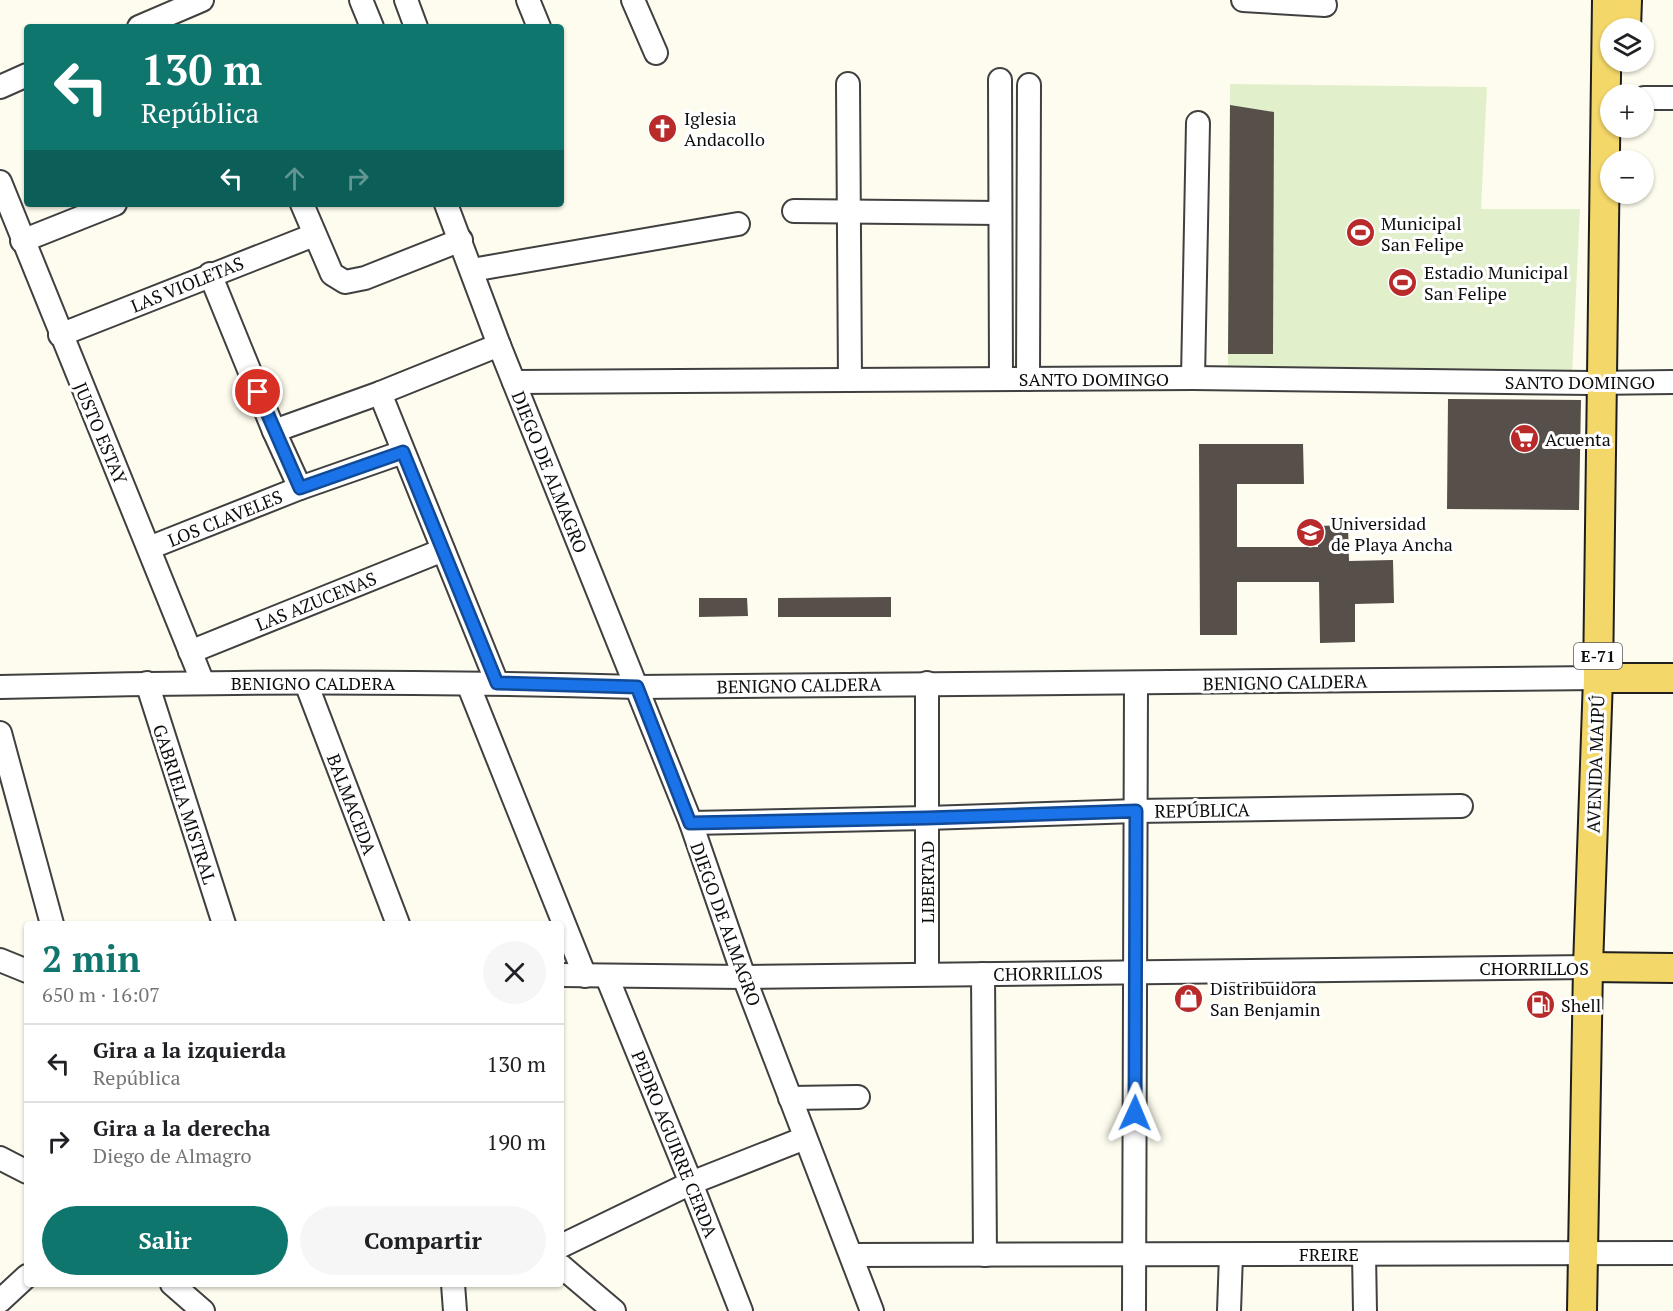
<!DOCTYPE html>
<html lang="es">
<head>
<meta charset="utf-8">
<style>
	:root { --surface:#fff; --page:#f6f6f6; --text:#202124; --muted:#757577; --line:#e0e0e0; --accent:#0f766e }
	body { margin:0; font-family:"PT Serif",serif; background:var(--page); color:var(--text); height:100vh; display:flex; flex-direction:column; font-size:22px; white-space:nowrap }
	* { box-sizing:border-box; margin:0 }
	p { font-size:20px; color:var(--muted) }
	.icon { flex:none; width:33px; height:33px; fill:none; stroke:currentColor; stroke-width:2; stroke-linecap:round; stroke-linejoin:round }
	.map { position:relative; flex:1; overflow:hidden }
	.sheet { position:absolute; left:24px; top:921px; width:540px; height:366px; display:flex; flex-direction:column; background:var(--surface); border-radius:6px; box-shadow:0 2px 4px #0004 }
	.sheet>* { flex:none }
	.top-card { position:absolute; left:24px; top:24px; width:540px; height:183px; border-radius:6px; box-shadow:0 2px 4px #0004; background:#0f766e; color:#fff; overflow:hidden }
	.buttons { position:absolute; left:1600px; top:18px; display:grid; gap:12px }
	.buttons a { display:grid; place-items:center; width:54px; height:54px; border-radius:50%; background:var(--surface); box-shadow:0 2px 4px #0004; font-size:30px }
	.pin { position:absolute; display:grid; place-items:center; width:51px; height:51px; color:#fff; margin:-26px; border:3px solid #fff; border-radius:50%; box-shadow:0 2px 6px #0007 }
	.me { position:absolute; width:66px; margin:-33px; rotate:1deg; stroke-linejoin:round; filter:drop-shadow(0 0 4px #0008) }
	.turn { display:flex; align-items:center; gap:21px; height:126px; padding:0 18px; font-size:27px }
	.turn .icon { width:78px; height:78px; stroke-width:2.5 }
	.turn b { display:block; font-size:42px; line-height:51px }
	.lanes { display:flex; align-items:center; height:57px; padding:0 18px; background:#0003; justify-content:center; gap:30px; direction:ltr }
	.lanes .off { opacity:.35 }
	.round { display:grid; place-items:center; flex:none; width:63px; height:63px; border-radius:32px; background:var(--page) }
	.head { display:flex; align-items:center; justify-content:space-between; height:102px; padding:0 18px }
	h1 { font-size:36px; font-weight:700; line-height:45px; color:var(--accent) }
	.action { display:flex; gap:12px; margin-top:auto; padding:12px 18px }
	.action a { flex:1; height:69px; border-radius:36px; background:var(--accent); color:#fff; font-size:24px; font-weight:700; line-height:69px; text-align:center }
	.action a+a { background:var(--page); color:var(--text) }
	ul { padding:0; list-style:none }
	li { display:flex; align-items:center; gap:18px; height:78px; padding:0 18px; border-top:2px solid var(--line) }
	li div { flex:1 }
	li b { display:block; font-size:22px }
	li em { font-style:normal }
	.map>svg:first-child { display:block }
	.pitch { fill:#e1efca }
	.building { fill:#564f4a }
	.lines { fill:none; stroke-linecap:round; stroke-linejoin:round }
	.minor-casing { stroke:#404040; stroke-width:26 }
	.major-casing { stroke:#1e1e1e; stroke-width:32 }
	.minor { stroke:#fff; stroke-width:22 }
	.major { stroke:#f4d769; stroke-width:28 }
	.route-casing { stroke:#114b97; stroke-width:15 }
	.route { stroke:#1a73e8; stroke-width:10 }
	.labels { text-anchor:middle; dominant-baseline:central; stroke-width:6; stroke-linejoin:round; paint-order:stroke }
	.shield { fill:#fff; stroke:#565656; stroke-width:1.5 }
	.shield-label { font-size:16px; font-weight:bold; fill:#0d0d0d }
	.poi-label { font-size:18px; fill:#0d0d0d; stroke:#fff; text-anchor:start }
	.street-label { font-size:18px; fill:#0d0d0d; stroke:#fff }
</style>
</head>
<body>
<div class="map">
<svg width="1673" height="1311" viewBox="0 0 1673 1311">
	<rect width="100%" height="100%" fill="#fefcee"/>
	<path class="pitch" d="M1230,84L1487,87L1481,209H1580L1572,376L1228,366Z"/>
	<g class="building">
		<path d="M1230,105L1274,112L1273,354H1228Z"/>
		<path d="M1448,399L1581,400L1579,510L1447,509Z"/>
		<path d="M1199,444H1303L1304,484H1237V547H1318V526L1348,525L1349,561L1393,560L1394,603L1355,604V642L1320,643L1319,582H1237V635H1200Z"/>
		<path d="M891,597V617H778V598Z"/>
		<path d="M699,598H747L748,616L699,617Z"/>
	</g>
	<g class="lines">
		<defs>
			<g id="minor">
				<path d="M361,0L372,27"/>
				<path d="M406,0L416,27"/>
				<path d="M528,0L539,27"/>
				<path d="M633,0L656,53"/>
				<path d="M1243,0L1325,5"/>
				<path d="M139,27L202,0"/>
				<path d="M1000,80L1001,379"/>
				<path d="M848,84L850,380"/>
				<path d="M0,87L27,75"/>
				<path d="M1644,98H1673"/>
				<path d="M0,182L203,683"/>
				<path d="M302,204L332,274L345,282L365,278L461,240"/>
				<path d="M446,204L499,345L691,823L744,977L872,1311"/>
				<path d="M794,211L1000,213"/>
				<path d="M22,241L115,204"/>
				<path d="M472,270L738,224"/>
				<path d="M210,274L274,431L300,488"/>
				<path d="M60,335L314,235"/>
				<path d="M1193,378L1198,123"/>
				<path d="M1028,379L1029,85"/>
				<path d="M514,382L1193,378L1591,383L1673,382"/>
				<path d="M380,393L497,683"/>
				<path d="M274,431L380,393L499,345"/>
				<path d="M149,548L300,488L403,452"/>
				<path d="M190,652L443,550"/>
				<path d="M147,683L224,924"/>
				<path d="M306,683L398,924"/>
				<path d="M927,683V974"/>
				<path d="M468,684L585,976"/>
				<path d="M0,687C212,681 425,681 637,687L1598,678"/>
				<path d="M0,733L52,924"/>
				<path d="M691,823L927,818L1136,811L1461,806"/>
				<path d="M0,960L27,971"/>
				<path d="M983,974L985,1255"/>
				<path d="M561,975L744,977L1588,967"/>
				<path d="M607,977L691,1183L741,1311"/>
				<path d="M790,1098L858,1097"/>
				<path d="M0,1158L27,1172"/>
				<path d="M561,1246L691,1183L805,1138"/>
				<path d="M1364,1254L1365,1311"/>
				<path d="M852,1255L1673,1253"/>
				<path d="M561,1266L614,1311"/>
				<path d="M172,1284L203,1311"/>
				<path d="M453,1284L455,1311"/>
				<path d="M0,1301L27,1276"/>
				<path d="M1134,1311L1136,684"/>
				<path d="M1229,1311L1231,1255"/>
			</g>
			<g id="major">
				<path d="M1626,28L1627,0"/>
				<path d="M1598,678H1673"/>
				<path d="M1588,967L1673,968"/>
				<path d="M1582,1311L1588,967L1598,678L1607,0"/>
			</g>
		</defs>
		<use href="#minor" class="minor-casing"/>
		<use href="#major" class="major-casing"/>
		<use href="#minor" class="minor"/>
		<use href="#major" class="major"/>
	</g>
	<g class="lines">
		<defs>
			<path id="route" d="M258,392L300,488L403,452L497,683L637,687L690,823L927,818L1136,811L1135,1113"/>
		</defs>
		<use href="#route" class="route-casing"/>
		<use href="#route" class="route"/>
	</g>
	<defs>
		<symbol id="church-disc" viewBox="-11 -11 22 22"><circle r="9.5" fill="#b92a2b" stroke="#fff"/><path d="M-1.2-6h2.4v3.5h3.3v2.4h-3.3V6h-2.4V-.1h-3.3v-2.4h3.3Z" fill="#fff"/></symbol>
		<symbol id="stadium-disc" viewBox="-11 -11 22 22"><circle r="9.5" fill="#b92a2b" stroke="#fff"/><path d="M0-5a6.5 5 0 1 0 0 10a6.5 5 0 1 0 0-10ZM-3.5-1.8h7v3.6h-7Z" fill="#fff"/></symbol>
		<symbol id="supermarket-disc" viewBox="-11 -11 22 22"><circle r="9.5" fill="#b92a2b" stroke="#fff"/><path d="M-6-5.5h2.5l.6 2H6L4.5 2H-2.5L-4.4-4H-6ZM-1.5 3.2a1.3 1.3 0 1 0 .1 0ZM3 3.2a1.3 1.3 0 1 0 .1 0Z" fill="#fff"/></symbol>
		<symbol id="university-disc" viewBox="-11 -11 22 22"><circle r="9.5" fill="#b92a2b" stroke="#fff"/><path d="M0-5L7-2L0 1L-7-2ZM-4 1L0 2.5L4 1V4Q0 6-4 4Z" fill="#fff"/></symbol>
		<symbol id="shop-disc" viewBox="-11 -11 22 22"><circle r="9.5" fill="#b92a2b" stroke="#fff"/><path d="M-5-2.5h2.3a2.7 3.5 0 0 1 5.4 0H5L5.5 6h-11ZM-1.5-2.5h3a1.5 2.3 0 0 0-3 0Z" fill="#fff"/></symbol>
		<symbol id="fuel-disc" viewBox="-11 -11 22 22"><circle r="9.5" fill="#b92a2b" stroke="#fff"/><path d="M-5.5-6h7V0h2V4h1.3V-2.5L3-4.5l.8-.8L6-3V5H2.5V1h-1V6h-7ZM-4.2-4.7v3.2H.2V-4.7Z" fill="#fff"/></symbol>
	</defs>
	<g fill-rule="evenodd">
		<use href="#church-disc" x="646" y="112" width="33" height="33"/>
		<use href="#stadium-disc" x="1344" y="216" width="33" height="33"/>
		<use href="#stadium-disc" x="1386" y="266" width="33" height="33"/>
		<use href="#supermarket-disc" x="1508" y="422" width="33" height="33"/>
		<use href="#university-disc" x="1294" y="516" width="33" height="33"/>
		<use href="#shop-disc" x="1172" y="982" width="33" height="33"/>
		<use href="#fuel-disc" x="1524" y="988" width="33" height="33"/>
	</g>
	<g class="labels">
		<rect class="shield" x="1574" y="643" width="48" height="26" rx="4.5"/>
		<g class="shield-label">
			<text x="1598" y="656">E-71</text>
		</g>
		<g class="poi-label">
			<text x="684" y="118">Iglesia<tspan x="684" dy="21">Andacollo</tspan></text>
			<text x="1381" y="223">Municipal<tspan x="1381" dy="21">San Felipe</tspan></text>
			<text x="1424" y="272">Estadio Municipal<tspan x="1424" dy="21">San Felipe</tspan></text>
			<text x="1545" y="439">Acuenta</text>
			<text x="1331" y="523">Universidad<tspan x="1331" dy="21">de Playa Ancha</tspan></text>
			<text x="1210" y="988">Distribuidora<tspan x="1210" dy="21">San Benjamin</tspan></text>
			<text x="1561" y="1005">Shell</text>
		</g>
		<g class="street-label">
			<text transform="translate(187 284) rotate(-22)">LAS VIOLETAS</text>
			<text x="1094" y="379">SANTO DOMINGO</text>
			<text x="1580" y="382">SANTO DOMINGO</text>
			<text transform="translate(101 433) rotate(67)">JUSTO ESTAY</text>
			<text transform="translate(550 472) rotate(68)">DIEGO DE ALMAGRO</text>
			<text transform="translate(225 518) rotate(-22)">LOS CLAVELES</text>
			<text transform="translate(316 601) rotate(-22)">LAS AZUCENAS</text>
			<text transform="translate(1285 682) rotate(-1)">BENIGNO CALDERA</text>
			<text x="313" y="683">BENIGNO CALDERA</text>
			<text transform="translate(799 685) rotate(-1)">BENIGNO CALDERA</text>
			<text transform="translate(1595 764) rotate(-88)">AVENIDA MAIPÚ</text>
			<text transform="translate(185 804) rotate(72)">GABRIELA MISTRAL</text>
			<text transform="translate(352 804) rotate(69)">BALMACEDA</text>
			<text transform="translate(1202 810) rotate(-1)">REPÚBLICA</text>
			<text transform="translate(927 882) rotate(-90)">LIBERTAD</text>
			<text transform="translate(726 924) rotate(70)">DIEGO DE ALMAGRO</text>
			<text x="1534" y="968">CHORRILLOS</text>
			<text transform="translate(1048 973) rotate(-1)">CHORRILLOS</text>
			<text transform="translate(675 1144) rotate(68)">PEDRO AGUIRRE CERDA</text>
			<text x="1329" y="1254">FREIRE</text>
		</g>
	</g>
</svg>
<div class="buttons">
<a><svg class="icon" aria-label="layers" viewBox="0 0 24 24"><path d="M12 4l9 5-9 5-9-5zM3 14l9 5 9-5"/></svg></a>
<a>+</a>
<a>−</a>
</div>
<div class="pin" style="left:258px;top:392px;background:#d93025"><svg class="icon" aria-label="arrive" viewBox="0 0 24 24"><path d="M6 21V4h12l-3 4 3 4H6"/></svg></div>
<svg class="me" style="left:1135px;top:1113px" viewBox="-20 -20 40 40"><path d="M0-17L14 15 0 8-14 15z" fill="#1a73e8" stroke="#fff" stroke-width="4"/></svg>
<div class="top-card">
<div class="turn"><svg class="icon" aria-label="left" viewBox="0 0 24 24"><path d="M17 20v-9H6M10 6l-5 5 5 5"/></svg><div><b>130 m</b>República</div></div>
<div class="lanes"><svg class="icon" aria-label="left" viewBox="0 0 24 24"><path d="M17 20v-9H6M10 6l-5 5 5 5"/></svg><svg class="icon off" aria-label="ahead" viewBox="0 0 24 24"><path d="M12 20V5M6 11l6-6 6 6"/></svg><svg class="icon off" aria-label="right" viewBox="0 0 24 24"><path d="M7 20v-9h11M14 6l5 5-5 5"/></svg></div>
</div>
<section class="sheet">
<div class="head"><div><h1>2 min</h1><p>650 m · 16:07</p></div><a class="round"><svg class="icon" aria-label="close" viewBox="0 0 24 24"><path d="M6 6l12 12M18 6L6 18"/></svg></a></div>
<ul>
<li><svg class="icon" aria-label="left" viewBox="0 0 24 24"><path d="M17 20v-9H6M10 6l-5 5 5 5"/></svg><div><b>Gira a la izquierda</b><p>República</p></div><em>130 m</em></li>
<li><svg class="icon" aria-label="right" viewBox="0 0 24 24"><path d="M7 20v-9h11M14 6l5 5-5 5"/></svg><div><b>Gira a la derecha</b><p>Diego de Almagro</p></div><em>190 m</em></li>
</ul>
<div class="action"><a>Salir</a><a>Compartir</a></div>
</section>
</div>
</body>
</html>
